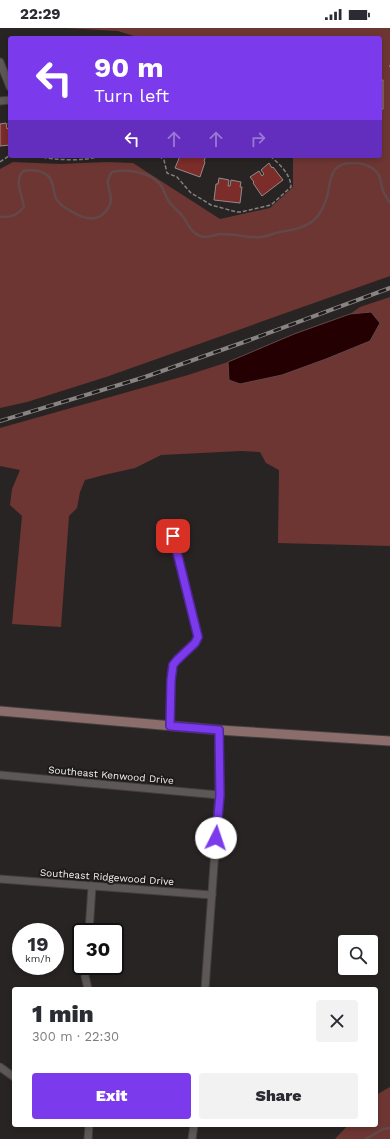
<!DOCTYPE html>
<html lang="en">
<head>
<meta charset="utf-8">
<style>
	:root { --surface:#fff; --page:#f2f2f3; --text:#2b2b33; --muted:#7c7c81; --accent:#7c3aed }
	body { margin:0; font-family:"Work Sans",sans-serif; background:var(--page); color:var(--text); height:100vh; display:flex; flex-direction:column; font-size:15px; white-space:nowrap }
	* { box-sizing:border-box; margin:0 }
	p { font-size:13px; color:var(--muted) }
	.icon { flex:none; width:22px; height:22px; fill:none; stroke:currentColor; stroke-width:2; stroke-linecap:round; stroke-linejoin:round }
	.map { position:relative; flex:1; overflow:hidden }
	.panel { position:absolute; left:12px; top:959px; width:366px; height:140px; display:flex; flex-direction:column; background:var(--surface); border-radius:4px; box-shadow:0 2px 6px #0003 }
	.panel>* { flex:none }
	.hud { position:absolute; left:8px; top:8px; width:374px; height:122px; border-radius:4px; box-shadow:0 2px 6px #0003; background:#7c3aed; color:#fff; overflow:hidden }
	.buttons { position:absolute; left:338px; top:907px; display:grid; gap:8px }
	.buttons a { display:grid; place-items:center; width:40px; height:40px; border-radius:4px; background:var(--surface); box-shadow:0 2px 6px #0003; font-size:20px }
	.speed { position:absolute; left:12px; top:895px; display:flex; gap:8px; font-size:20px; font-weight:700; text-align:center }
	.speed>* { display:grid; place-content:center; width:52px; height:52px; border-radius:50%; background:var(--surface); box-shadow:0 2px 6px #0003; line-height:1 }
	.speed small { font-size:10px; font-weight:400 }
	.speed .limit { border:2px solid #111; border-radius:6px; background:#fff; color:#111 }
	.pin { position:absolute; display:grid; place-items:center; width:34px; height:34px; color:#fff; margin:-17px; border-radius:8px; box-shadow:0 2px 6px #0006 }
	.me { position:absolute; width:44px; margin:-22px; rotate:4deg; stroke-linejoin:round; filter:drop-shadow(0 0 3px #0008) }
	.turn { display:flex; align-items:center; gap:14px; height:84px; padding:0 20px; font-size:18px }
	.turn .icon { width:52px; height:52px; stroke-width:2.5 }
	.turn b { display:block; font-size:28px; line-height:34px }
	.lanes { display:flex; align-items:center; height:38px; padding:0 20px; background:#0003; justify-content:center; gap:20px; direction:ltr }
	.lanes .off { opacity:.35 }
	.round { display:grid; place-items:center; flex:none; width:42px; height:42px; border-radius:4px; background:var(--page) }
	.summary { display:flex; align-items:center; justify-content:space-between; height:68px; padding:0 20px }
	h1 { font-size:24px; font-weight:800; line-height:30px }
	.button { display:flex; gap:8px; margin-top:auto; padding:8px 20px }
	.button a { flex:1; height:46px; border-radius:4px; background:var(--accent); color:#fff; font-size:16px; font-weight:800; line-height:46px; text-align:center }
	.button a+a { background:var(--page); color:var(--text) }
	.status { display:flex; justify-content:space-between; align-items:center; height:28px; padding:0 20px; background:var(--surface); direction:ltr }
	.status svg { height:11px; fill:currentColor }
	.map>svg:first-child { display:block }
	.green { fill:#6d3633 }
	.water { fill:#250002; stroke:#634849 }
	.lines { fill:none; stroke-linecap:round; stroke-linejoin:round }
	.stream { stroke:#634849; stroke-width:2.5 }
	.building { fill:#7c2c29; stroke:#938c8c }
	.lane-casing { stroke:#433f3f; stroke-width:5.5 }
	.street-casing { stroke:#433f3f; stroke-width:9 }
	.secondary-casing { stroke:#433f3f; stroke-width:11 }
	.path { stroke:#858181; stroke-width:1.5; stroke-dasharray:4 2; stroke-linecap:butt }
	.lane { stroke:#5d5857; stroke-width:3.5 }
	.street { stroke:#5d5857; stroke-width:7 }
	.secondary { stroke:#8b6e6b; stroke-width:9 }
	.rail-casing { stroke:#898484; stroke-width:4 }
	.rail { stroke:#1f1b1a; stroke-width:2.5; stroke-dasharray:8; stroke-linecap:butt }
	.route-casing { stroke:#51269a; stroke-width:10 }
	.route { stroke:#7c3aed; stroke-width:7 }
	.labels { text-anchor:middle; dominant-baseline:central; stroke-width:4; stroke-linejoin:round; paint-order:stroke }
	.street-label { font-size:10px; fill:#f3f0ef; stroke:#1f1b1a }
</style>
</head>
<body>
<div class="status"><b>22:29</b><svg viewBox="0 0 49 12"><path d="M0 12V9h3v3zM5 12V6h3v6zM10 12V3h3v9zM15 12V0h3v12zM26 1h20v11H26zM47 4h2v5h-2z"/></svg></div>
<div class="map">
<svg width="390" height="1111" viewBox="0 0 390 1111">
	<rect width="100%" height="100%" fill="#292424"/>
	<g class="green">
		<path d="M65,0H390V248L106,349L27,374L0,380V141L13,134L60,136L106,134L133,135L220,191L270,180L293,159V128H380V10H140L118,3Z"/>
		<path d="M390,269V518L278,515L279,442L266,435L260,424L241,423L161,427L135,440L104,447L85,452L80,464L77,480L69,488L61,599L12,596L22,488L10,477L12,461L20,442L0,438V400L188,347L228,334L229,352L240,356L282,347L326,331L370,313L380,295L371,284L350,286L360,279Z"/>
		<path d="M390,1059V1111H335L348,1097H376V1067Z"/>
	</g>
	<path class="water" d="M371,284L380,295L370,313L326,331L282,347L240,356L229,352L228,334L294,306L350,286Z"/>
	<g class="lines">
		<g class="stream">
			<path d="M0,189C12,189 16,188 24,179C22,167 14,152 23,143C30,142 41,142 47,147C55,153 52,165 57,172C60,176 65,180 69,182C80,189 95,196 105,184C107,182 109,179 110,176C113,169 108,162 108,155C107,151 110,147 112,144C127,140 149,144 160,156C164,161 165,167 168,172C172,179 180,184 184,190C189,198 191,204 200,208C207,211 213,207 220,206C235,205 248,211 262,209C268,208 274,205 280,204C292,202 305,200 314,192C321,186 326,174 328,165C330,156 330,144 339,138C342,135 349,135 353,135C364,135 376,139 380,150C381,154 381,158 383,162C384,167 388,171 390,175"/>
			<path d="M366,1111L383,1101L390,1100"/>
		</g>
	</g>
	<g class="building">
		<path d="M380,52H383V81L380,82Z"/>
		<path d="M10,94V117L0,118V96L6,95L7,101L9,100L8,95Z"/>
		<path d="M180,128H192L194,130L195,128H206L204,133L205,134L200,149L175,140Z"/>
		<path d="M269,135L272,140L273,139L283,152L262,168L253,155L254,154L250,149L259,143L262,148L264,146L261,142Z"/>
		<path d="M219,150L229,152L228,158H230L231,152L241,154L240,159H242L240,175L214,172L216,156H218Z"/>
	</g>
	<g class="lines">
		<defs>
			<path id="lane" d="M170,696L173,637C180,628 195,619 198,609L173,507"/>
			<g id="street">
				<path d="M0,34L10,59"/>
				<path d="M0,73L10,72"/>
				<path d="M0,747L219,767"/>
				<path d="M0,851L212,867"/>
				<path d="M89,904L92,858"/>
				<path d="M86,938L85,948L88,961"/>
				<path d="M205,961L219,767V702"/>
				<path d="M0,1039L14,1049"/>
				<path d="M88,1111L89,1097"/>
				<path d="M192,1111L194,1097"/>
			</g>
			<path id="secondary" d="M0,683L219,702L390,713"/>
		</defs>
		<use href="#lane" class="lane-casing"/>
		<use href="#street" class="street-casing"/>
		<use href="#secondary" class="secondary-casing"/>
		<g class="path">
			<path d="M389,38H390"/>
			<path d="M37,128C53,132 85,134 99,128"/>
			<path d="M159,128L164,132L167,145L177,149L191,165L203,172L211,177L237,184H241L271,177L291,159C291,147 279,135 270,128"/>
			<path d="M247,129L248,128"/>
			<path d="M0,134L10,127"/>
		</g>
		<use href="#lane" class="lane"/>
		<use href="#street" class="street"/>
		<use href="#secondary" class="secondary"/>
		<defs>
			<path id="rail" d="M0,393L145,349L247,313L390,260"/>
		</defs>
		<use href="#rail" class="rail-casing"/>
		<use href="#rail" class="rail"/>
	</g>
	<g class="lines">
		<defs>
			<path id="route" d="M173,508L198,609L195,615L177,632L173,637L171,652L170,698L219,702L220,767L216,810"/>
		</defs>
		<use href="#route" class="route-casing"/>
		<use href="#route" class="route"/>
	</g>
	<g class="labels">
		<g class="street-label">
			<text transform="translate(111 747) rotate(5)">Southeast Kenwood Drive</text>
			<text transform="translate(107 849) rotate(4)">Southeast Ridgewood Drive</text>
		</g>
	</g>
</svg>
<div class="buttons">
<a><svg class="icon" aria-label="search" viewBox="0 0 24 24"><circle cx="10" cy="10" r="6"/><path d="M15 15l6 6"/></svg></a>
</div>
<div class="speed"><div>19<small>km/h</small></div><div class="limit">30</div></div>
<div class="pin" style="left:173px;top:508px;background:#d93025"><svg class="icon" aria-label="arrive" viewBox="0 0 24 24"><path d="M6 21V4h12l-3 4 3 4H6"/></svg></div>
<svg class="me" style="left:216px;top:810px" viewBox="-20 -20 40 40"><circle r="19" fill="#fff"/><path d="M0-13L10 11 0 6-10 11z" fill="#7c3aed"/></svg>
<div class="hud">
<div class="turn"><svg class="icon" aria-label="left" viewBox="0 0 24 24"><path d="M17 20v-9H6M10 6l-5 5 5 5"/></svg><div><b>90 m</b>Turn left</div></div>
<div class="lanes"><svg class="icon" aria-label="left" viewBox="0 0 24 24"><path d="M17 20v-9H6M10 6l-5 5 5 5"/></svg><svg class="icon off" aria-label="ahead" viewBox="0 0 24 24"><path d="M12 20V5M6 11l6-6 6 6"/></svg><svg class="icon off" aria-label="ahead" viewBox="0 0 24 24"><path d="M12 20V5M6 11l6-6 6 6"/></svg><svg class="icon off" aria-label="right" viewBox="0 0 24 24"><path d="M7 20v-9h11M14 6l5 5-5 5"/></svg></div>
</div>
<section class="panel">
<div class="summary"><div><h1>1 min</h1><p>300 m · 22:30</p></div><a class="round"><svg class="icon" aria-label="close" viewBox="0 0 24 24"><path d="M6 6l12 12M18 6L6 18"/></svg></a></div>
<div class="button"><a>Exit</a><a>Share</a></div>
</section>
</div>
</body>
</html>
